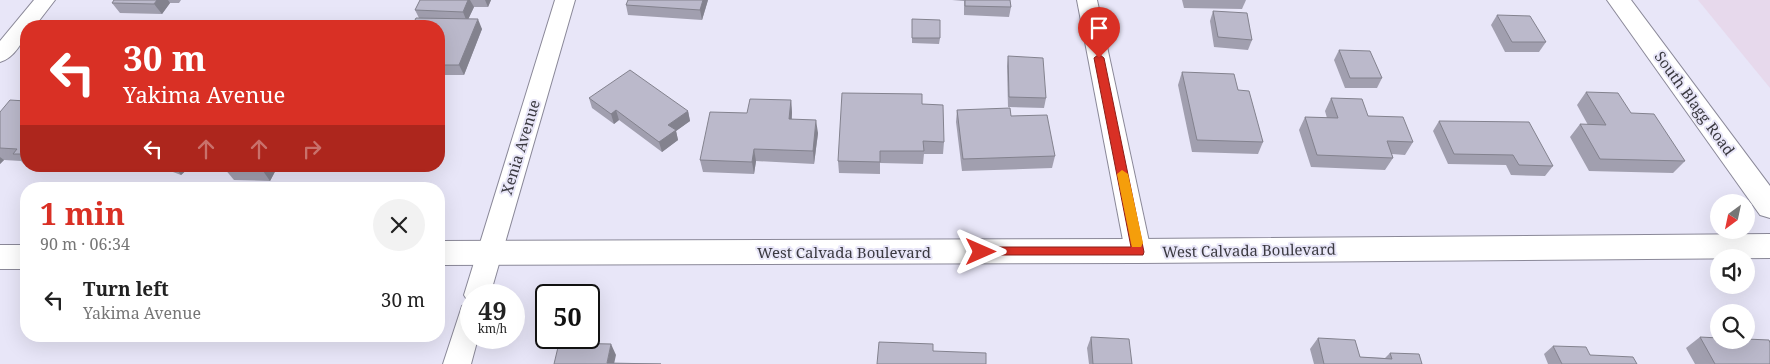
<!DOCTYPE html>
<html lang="en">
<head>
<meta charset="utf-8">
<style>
	:root { --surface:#fff; --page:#f2f2f2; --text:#222; --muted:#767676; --accent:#d93025 }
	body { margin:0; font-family:"Noto Serif",serif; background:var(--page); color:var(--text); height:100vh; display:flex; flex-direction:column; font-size:19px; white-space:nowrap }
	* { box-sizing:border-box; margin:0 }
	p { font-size:16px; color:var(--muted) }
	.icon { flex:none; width:28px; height:28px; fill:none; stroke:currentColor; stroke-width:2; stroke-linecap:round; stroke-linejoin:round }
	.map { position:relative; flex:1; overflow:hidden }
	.sheet { position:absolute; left:20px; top:182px; width:425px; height:160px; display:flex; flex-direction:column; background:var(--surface); border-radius:20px; box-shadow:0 5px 20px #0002 }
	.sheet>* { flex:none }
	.banner { position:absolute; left:20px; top:20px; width:425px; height:152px; border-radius:20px; box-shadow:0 5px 20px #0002; background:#d93025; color:#fff; overflow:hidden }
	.needle { width:32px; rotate:213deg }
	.buttons { position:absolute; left:1710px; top:194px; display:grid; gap:10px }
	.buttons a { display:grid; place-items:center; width:45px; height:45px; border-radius:50%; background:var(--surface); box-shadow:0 5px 20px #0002; font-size:25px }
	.speed { position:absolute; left:460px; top:284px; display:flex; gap:10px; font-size:25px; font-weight:700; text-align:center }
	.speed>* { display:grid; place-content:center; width:65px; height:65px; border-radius:50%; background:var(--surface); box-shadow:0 5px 20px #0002; line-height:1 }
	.speed small { font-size:12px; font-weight:400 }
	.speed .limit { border:2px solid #111; border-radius:8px; background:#fff; color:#111 }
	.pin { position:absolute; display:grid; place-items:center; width:42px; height:42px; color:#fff; margin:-51px -21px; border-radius:50% 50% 50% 0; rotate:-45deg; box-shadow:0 0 5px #0007 }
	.pin .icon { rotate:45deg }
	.me { position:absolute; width:55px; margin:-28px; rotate:90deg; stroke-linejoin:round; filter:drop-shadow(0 0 4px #0008) }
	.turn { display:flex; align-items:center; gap:18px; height:105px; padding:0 20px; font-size:22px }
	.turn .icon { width:65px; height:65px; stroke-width:2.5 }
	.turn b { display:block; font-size:35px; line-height:42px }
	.lanes { display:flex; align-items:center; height:48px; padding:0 20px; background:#0003; justify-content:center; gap:25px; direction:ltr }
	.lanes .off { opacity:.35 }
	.round { display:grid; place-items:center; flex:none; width:52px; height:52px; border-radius:26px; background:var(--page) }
	.head { display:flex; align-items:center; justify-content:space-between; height:85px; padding:0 20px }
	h1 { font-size:30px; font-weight:700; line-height:38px; color:var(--accent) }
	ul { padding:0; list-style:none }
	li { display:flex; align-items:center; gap:15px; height:65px; padding:0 20px }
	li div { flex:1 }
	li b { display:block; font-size:19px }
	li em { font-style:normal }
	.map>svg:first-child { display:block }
	.commercial { fill:#e7d9ec }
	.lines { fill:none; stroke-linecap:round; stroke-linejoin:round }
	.street-casing { stroke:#8a8898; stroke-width:2 }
	.secondary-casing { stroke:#8a8898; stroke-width:2 }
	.street { fill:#fff; fill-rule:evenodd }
	.secondary { fill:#fff; fill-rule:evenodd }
	.wall { fill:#a19faf }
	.shaded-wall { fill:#83828e }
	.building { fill:#bbb9cb; stroke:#83828e }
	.route { fill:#d93025; stroke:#8d1f18 }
	.slow { fill:#f59e0b }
	.labels { text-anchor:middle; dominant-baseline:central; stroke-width:4; stroke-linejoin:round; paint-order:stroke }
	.street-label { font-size:15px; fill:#3a3940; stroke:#e8e6f8 }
</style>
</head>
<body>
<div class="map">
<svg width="1770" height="364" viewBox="0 0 1770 364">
	<rect width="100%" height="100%" fill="#e8e6f8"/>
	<path class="commercial" d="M1698,0H1770V88Z"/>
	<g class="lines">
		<defs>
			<g id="street">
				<path d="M34,0H55L35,26H26C26,40 14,58 0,62V41Z"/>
				<path d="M555,0H575L490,295H471V338H478L471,364H443L462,306L469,303L464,295Z"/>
				<path d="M1077,0H1097L1151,251L1147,258L1138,261L1129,258L1125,251Z"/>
			</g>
			<g id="secondary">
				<path d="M1607,0H1631L1770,186V218L1760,215Z"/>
				<path d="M1770,234V258L1138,263L439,265V241L1138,239Z"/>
				<rect x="0" y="245" width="26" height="24"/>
			</g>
		</defs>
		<use href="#street" class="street-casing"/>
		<use href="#secondary" class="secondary-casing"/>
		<use href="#street" class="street"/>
		<use href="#secondary" class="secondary"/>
	</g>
	<g class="wall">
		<path d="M114,0H181L179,3H170L162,14L120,13L112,3Z"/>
		<path d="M420,0H491L488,7H474L468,19L482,29L464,75H439V26L419,18L415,10Z"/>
		<path d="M628,0H708L702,20L628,15L626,5Z"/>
		<path d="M952,0H1010L1011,7L1009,17L964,15V1Z"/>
		<path d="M1182,0H1246L1242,9L1184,8Z"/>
		<path d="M1213,11L1252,40L1248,50L1214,47L1210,21Z"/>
		<path d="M1497,15L1546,42L1539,52H1505L1491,25Z"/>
		<path d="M912,19L940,38L939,44L912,43Z"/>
		<path d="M1339,50L1382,78L1377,88H1345L1334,60Z"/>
		<path d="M1008,56L1046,98L1044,108L1008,107L1007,66Z"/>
		<path d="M1182,72L1238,90L1263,142L1258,154L1192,152L1178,85Z"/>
		<path d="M1586,92L1631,113L1685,161L1673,173L1589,171L1570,137L1580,124L1588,125L1577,105Z"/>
		<path d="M589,98L688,111L690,121L676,131L678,140L662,152L619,120L614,124L592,108Z"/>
		<path d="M1331,98L1368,116L1413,142L1405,155L1392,154L1393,158L1385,170L1311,167L1299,130L1305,117L1327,118L1325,111Z"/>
		<path d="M791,100L792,113V119L818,133L814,164L756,161L754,174L703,172L700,160L747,113Z"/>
		<path d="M26,101V166L21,161L4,160L0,164V112Z"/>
		<path d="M922,104L944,142L943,154H924L923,164L880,163V174L839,173L838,161Z"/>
		<path d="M957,110L1011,116L1055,156L1052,168L962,171L956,122Z"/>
		<path d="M1439,121L1553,166L1545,176L1511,175L1506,165L1448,164L1433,131Z"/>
		<path d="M157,166H191L181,175Z"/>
		<path d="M225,166H278L270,181L234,180L224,168Z"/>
		<path d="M1091,337L1132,364H1089L1087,348Z"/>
		<path d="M1700,337L1770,364H1695L1686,348Z"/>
		<path d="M1318,338L1360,357L1385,358L1390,353L1422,364H1314L1310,349Z"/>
		<path d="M1553,346L1590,355L1637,364H1548L1544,354Z"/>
	</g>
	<g class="shaded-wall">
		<path d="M157,0H168L170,3L162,14L154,4Z"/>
		<path d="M468,0H470L474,7L467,22L463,12Z"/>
		<path d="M485,0H491L488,7Z"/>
		<path d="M703,0H708L702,20L700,10Z"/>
		<path d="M478,19L482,29L464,75L459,65Z"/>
		<path d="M791,100L792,113L790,132L789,119Z"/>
		<path d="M616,110L619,120L614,124L611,114Z"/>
		<path d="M688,111L690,121L676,131L678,140L662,152L659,142L668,125Z"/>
		<path d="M816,120L818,133L814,164L813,151Z"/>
		<path d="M754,149L756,161L754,174L752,162Z"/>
		<path d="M0,157L4,160L0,164Z"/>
		<path d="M174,166H191L181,175Z"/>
		<path d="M262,166H278L270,181L261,168Z"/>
		<path d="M611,344L616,355L614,364L607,363Z"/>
	</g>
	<g class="building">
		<path d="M114,0H157L154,4L112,3Z"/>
		<path d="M420,0H468L463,12L415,10Z"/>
		<path d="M628,0H703L700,10L626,5Z"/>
		<path d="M965,0H1010L1011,7L965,6Z"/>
		<path d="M1213,11L1247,13L1252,40L1218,37Z"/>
		<path d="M1497,15L1530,16L1546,42H1512Z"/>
		<path d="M416,18L478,19L459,65H439V26H412Z"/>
		<path d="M912,19L940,20V38H912Z"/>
		<path d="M1339,50L1370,51L1382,78H1350Z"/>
		<path d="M1008,56L1043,58L1046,98L1009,97Z"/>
		<path d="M630,70L688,111L668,125L676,130L659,142L616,110L611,114L589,98Z"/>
		<path d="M1182,72L1234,74L1238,90L1249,91L1263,142L1197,140Z"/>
		<path d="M1586,92L1618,93L1631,113L1654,114L1685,161L1600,159L1580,124L1606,125Z"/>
		<path d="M842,93L922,94V104L943,105L944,142L923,141L924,151H880V162L838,161Z"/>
		<path d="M1331,98L1362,99L1368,116L1403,117L1413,142L1387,141L1393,158L1317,155L1305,117L1338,118Z"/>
		<path d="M750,99L791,100L789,119L816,120L813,151L754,149L752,162L700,160L710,112L747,113Z"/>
		<path d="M10,100L26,101V154H13L17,149L0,148V112Z"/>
		<path d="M1010,108L1011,116L1047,115L1055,156L963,159L957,110Z"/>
		<path d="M1439,121L1529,122L1553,166L1519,165L1513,155L1454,154Z"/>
		<path d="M225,166H262L261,168H224Z"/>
		<path d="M1091,337L1129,339L1132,364H1093Z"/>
		<path d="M1700,337L1719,338V340L1746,339L1769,340L1770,343V364H1715Z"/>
		<path d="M1318,338L1355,340L1360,357L1392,359L1390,353L1419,354L1422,364H1324Z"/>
		<path d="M879,342L933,344V351L986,353V364H877Z"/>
		<path d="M559,343L611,344L607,363L661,364H554Z"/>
		<path d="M1553,346L1586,347L1590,355L1633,357L1637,364H1562Z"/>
	</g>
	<path class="route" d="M1099,54L1104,58L1144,252L1143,255H976L975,252L976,248L981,247H1131L1094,58Z"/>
	<path class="slow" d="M1122,170L1128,174L1143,243L1141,247H1132L1131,243L1117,174Z"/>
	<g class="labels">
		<g class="street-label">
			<text transform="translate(1695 103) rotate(54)">South Blagg Road</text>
			<text transform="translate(520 147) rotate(-73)">Xenia Avenue</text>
			<text transform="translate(1249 250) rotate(-1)">West Calvada Boulevard</text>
			<text x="844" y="252">West Calvada Boulevard</text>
		</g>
	</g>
</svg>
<div class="buttons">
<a><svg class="needle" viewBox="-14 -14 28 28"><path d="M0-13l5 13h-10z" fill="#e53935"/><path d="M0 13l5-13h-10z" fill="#767676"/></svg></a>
<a><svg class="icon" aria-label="sound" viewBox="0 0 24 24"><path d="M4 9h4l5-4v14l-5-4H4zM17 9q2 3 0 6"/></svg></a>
<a><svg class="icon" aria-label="search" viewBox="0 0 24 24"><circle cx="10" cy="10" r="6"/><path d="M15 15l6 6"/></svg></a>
</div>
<div class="speed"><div>49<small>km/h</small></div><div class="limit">50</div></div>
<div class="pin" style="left:1099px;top:58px;background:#d93025"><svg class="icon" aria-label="arrive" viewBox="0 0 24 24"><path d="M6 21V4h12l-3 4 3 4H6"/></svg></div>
<svg class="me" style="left:981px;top:252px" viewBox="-20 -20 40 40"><path d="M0-17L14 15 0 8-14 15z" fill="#d93025" stroke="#fff" stroke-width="4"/></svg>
<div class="banner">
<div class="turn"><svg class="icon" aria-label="left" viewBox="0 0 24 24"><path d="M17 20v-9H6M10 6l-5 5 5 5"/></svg><div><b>30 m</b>Yakima Avenue</div></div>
<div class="lanes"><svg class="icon" aria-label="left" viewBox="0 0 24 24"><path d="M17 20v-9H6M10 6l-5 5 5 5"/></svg><svg class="icon off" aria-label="ahead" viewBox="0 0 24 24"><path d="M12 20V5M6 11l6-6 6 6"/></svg><svg class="icon off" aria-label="ahead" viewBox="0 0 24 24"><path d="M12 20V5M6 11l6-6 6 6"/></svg><svg class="icon off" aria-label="right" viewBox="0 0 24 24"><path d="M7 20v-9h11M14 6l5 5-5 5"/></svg></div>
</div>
<section class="sheet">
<div class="head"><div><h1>1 min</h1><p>90 m · 06:34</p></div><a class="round"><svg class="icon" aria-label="close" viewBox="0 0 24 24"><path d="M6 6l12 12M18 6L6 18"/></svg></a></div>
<ul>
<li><svg class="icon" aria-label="left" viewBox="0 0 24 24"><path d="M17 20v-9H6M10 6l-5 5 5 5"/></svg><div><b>Turn left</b><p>Yakima Avenue</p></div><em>30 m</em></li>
</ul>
</section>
</div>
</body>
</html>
